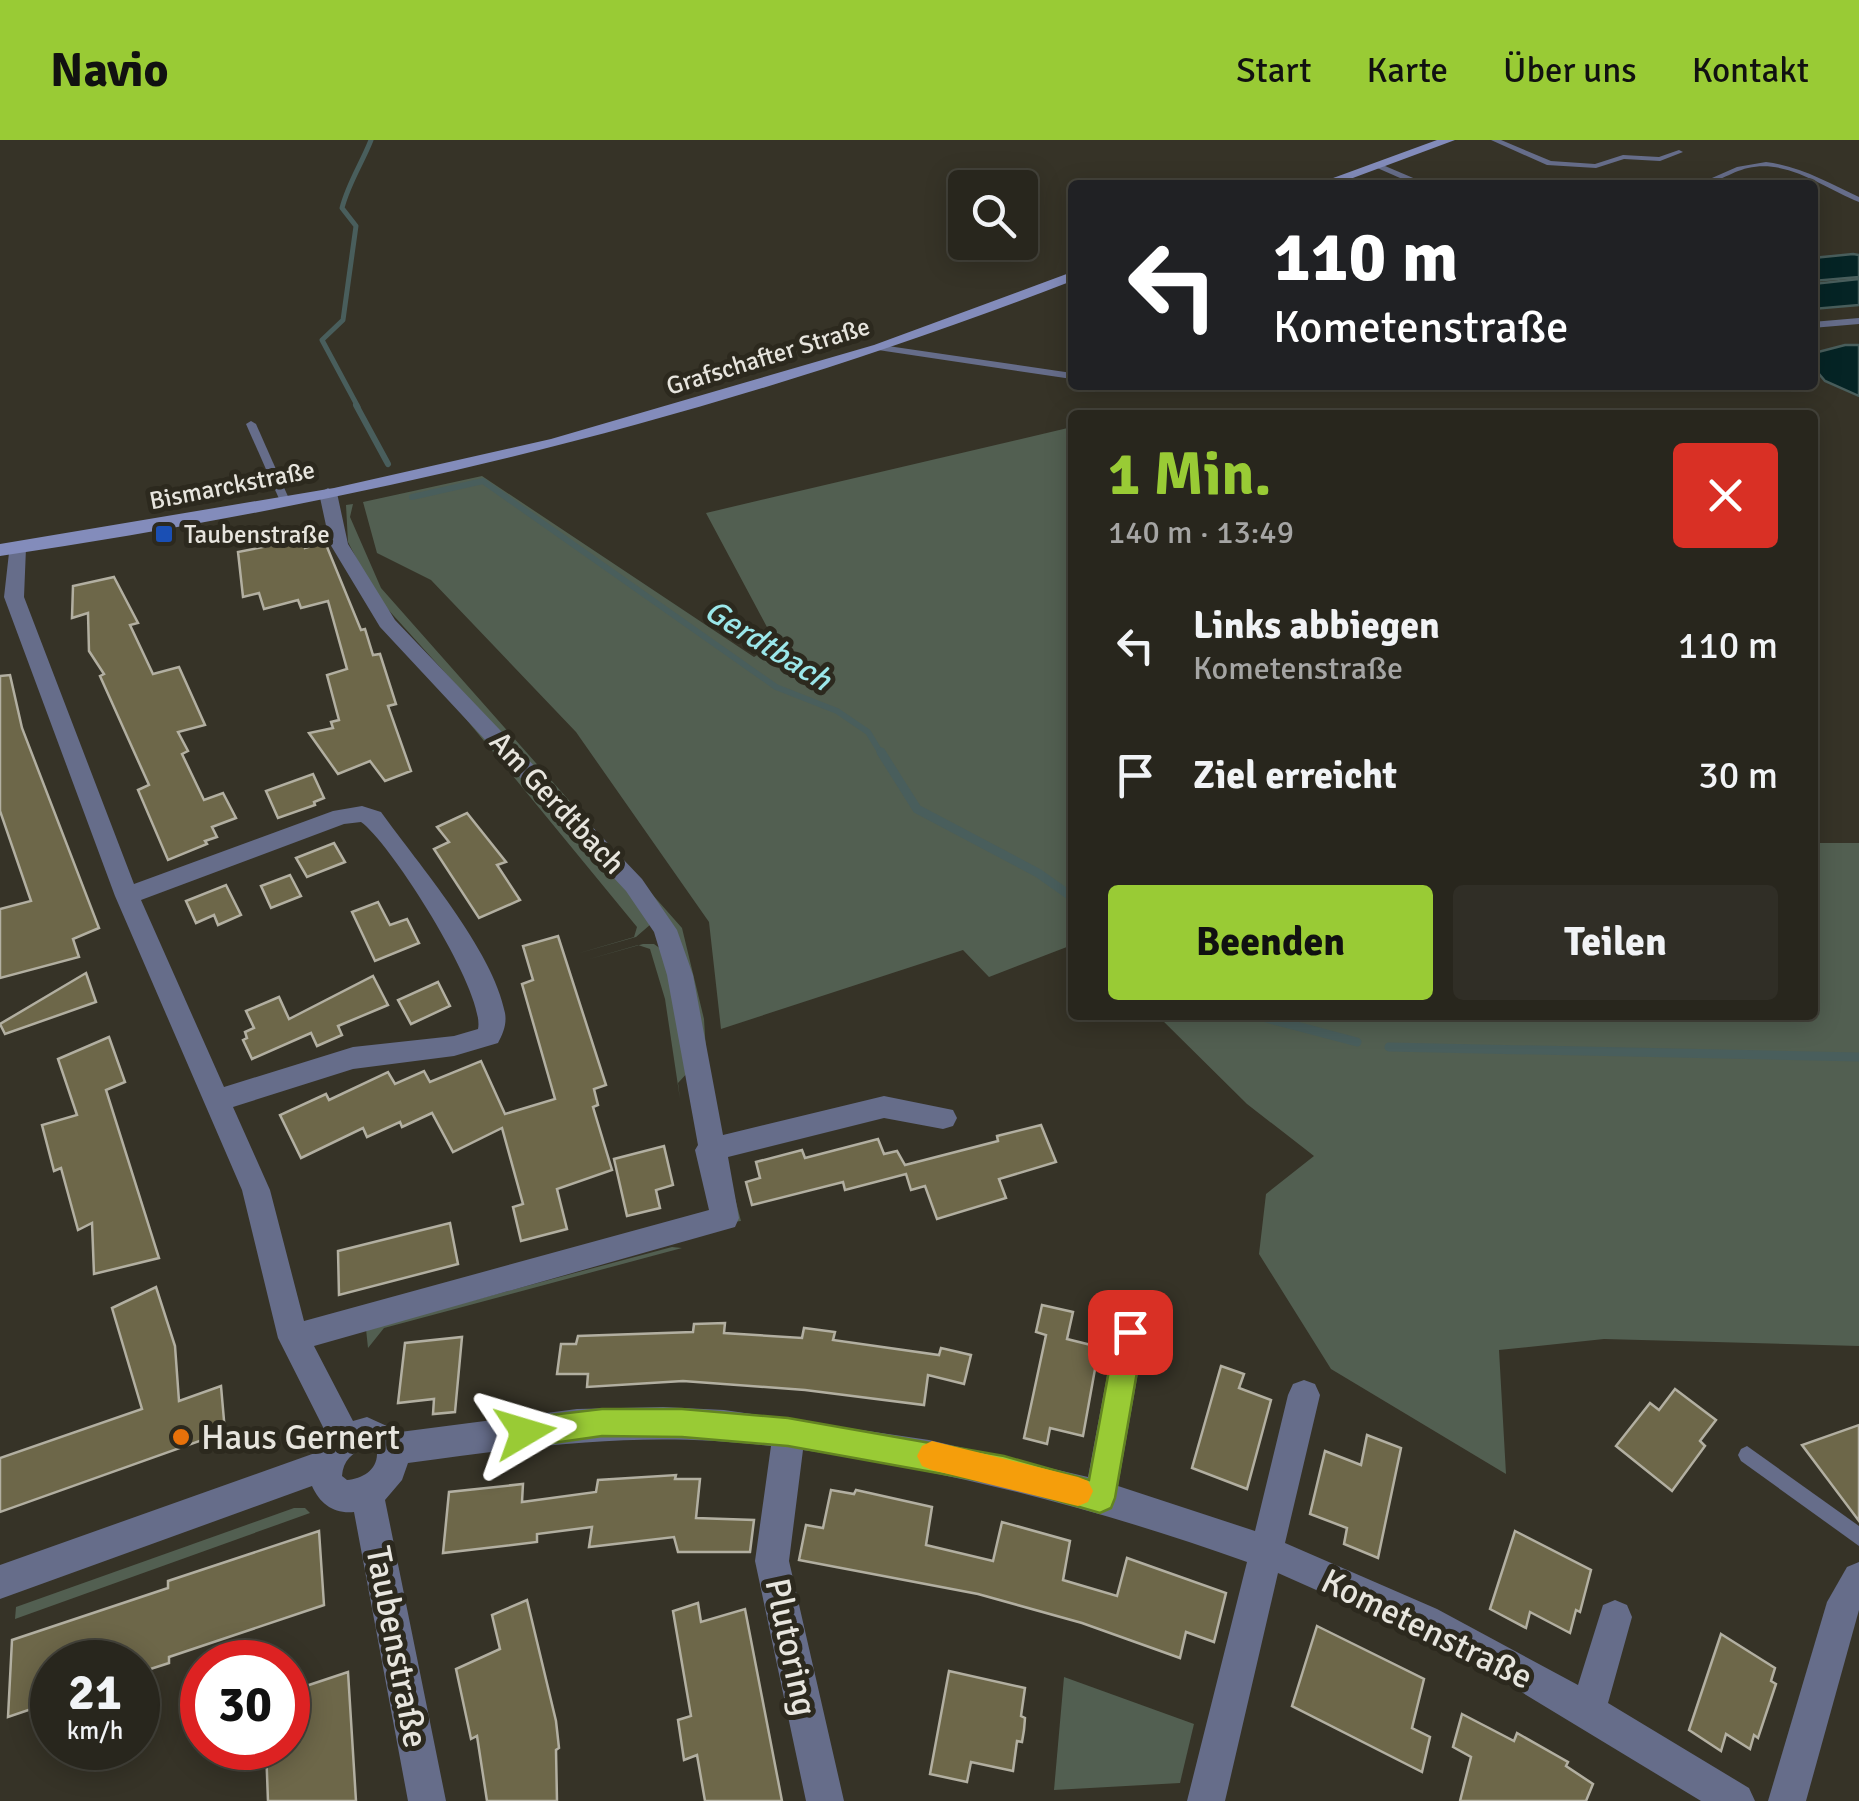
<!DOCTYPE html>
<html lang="de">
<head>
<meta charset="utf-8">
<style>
	:root { --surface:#28261d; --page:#302e26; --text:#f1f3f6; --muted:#a5a5a4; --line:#44433b; --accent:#99cb35 }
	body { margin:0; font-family:Signika,sans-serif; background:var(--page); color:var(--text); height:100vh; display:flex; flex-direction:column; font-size:38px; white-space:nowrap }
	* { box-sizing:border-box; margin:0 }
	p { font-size:32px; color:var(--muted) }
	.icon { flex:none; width:55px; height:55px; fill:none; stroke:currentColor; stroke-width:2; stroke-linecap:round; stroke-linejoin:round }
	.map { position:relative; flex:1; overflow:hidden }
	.sheet { position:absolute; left:1068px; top:270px; width:750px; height:610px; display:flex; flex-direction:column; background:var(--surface); border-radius:10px; box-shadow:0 5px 25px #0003,0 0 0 2px var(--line) }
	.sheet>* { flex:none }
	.banner { position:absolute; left:1068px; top:40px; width:750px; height:210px; border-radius:10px; box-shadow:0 5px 25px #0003,0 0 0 2px var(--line); background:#202124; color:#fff; overflow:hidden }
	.controls { position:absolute; left:948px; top:30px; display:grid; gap:20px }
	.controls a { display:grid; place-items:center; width:90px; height:90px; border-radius:10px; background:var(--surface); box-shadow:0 5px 25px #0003,0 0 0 2px var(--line); font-size:50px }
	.speed { position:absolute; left:30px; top:1500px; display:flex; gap:20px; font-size:50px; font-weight:700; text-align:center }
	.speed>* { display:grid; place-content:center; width:130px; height:130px; border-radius:50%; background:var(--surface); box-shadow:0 5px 25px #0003,0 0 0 2px var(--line); line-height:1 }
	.speed small { font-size:25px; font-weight:400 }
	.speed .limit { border:15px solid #d22; background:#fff; color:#111 }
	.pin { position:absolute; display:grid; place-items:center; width:85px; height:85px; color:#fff; margin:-42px; border-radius:20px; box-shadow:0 5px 15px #0006 }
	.me { position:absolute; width:110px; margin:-55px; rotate:83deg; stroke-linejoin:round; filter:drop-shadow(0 0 8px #0008) }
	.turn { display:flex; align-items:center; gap:35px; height:210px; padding:0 40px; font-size:45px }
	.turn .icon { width:130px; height:130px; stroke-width:2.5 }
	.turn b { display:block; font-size:70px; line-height:85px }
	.round { display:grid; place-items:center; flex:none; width:105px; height:105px; border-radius:10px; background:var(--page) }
	.head { display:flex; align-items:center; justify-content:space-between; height:170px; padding:0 40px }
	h1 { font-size:60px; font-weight:700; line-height:75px; color:var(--accent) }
	.primary-button { display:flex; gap:20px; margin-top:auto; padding:20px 40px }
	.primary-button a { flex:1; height:115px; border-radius:10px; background:var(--accent); color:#111; font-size:40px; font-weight:700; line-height:115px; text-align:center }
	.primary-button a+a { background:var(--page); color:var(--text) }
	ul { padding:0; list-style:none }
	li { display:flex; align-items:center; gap:30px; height:130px; padding:0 40px }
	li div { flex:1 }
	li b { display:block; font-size:38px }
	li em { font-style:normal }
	header { display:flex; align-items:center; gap:60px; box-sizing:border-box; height:140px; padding:0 50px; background:var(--accent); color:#111 }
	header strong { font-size:48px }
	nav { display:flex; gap:55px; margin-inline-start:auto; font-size:35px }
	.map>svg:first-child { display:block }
	.green { fill:#525f51 }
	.water { fill:#052425; stroke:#495e5c; stroke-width:2.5 }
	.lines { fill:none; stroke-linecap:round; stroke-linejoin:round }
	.stream-far2 { stroke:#495e5c; stroke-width:5 }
	.stream-far1 { stroke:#495e5c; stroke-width:6 }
	.stream { stroke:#495e5c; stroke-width:9 }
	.building { fill:#6d6749; stroke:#b2afa1; stroke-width:2.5 }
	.lane { fill:#666d8a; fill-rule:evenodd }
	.street { fill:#666d8a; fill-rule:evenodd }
	.secondary { fill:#838cbb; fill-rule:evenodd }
	.route { fill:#99cb35; stroke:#638422; stroke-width:2.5 }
	.slow { fill:#f59e0b }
	.transit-dot { fill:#1a4fb4; stroke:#2c291e; stroke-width:4 }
	.food-dot { fill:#e8710a; stroke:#2c291e; stroke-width:4 }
	.labels { text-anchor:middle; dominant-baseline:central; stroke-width:10; stroke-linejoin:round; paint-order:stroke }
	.far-street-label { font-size:25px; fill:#e7e5de; stroke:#2c291e }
	.far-poi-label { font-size:25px; fill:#e7e5de; stroke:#2c291e; text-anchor:start }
	.street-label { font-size:30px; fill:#e7e5de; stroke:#2c291e }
	.water-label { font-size:32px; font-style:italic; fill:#9be7ea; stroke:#2c291e }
	.near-poi-label { font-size:35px; fill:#e7e5de; stroke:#2c291e; text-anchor:start }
	.near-street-label { font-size:35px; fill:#e7e5de; stroke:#2c291e }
</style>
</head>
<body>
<header>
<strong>Navio</strong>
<nav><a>Start</a><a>Karte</a><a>Über uns</a><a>Kontakt</a></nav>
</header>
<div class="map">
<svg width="1859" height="1661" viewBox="0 0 1859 1661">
	<rect width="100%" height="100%" fill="#363327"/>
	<g class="green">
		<path d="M1072,287V805L989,837L963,810L721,889L709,782L576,592L431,440L377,413L363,362L482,336L754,517L776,504L706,373Z"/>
		<path d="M353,364L350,377L381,448L682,788L704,879L709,960L741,1081L732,1082L678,810L458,547L375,455L348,402L346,365Z"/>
		<path d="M452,562L634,756L651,784L636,797L576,814L634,797L637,787Z"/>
		<path d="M1813,703H1859V1206L1604,1199L1499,1210L1506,1334L1331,1229L1259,1114L1266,1054L1314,1016L1247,964L1157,875H1812Z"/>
		<path d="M643,804H654L665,812L690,930L678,943L680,959L665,859L650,809L638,805L586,820Z"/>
		<path d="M672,1107L682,1108L384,1188L368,1208L366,1189Z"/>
		<path d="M294,1368H305L310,1373L15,1479L16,1467Z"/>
		<path d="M1064,1537L1194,1584L1180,1643L1054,1650Z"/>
	</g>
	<g class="water">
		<path d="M1853,114L1859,115V137L1813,141V118Z"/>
		<path d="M1859,139V165L1813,169V144Z"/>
		<path d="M1845,205H1859V256L1825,241L1814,228L1818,212Z"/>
	</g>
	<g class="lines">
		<path class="stream-far2" d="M358,267L322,200L343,180L356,86L342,68C348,44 362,23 371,0"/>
		<g class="stream-far1">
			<path d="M356,265L388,324"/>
			<path d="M412,357L483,341L776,547L837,571L868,592L882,615"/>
		</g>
		<g class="stream">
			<path d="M881,612L917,669L1038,733L1072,757"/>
			<path d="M1255,875L1357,902"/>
			<path d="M1389,907L1859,917"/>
		</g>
	</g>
	<g class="building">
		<path d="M303,399L305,408L325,402L361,490L365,489L373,515L380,514L396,564L388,566L411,631L385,641L370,621L338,634L309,593L333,588L331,582L339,580L327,535L347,529L328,461L301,468L298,460L264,469L259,453L243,457L238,412Z"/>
		<path d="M114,437L138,483L130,485L153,534L179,527L205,585L178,592L188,611L182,614L204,660L223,653L236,678L212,687L217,697L205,701L207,704L168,720L138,650L149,645L100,536L104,534L89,511L88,473L72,478L73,446Z"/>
		<path d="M10,535L22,588L99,788L73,799L79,817L0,838V769L31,761L0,671V536Z"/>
		<path d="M313,634L324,658L314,662L315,665L278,678L266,651Z"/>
		<path d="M467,673L506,722L497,725L520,760L479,778L434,709L449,702L437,687Z"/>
		<path d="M334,703L345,722L307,737L296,718Z"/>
		<path d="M290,735L301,756L271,768L261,746Z"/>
		<path d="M226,745L241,775L218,785L214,775L196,783L186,761Z"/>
		<path d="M378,762L390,785L407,779L419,803L375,821L352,772Z"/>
		<path d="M558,796L606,945L594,949L598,965L593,967L612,1030L557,1049L567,1089L521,1101L513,1067L523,1064L502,988L453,1012L432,973L402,987L400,982L367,997L363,988L301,1018L280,975L326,954L329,960L388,932L395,944L424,931L430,942L481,921L505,974L555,959L522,844L533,840L523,806Z"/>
		<path d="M86,833L96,862L5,894L0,884Z"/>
		<path d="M373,836L388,865L338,886L342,895L317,906L311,893L252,919L243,900L247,898L245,892L254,888L246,871L279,857L289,879Z"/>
		<path d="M438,842L450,866L411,884L398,860Z"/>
		<path d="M109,897L125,942L106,950L159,1118L94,1134L92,1083L78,1090L61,1028L54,1031L42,985L77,975L58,919Z"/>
		<path d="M1041,985L1056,1022L999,1039L1006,1058L937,1079L925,1046L911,1050L906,1034L845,1050L843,1042L752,1065L746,1042L760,1038L756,1022L802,1010L805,1018L878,999L884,1014L897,1011L905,1025L998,1001L997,996Z"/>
		<path d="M664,1006L673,1045L656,1050L660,1068L627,1076L614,1019Z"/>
		<path d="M450,1083L458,1124L339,1155L338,1111Z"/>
		<path d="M156,1147L175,1206L179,1261L221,1246L225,1292L0,1372V1318L142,1269L112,1168Z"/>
		<path d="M1042,1165L1073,1172L1067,1199L1099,1207L1083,1296L1050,1288L1047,1304L1024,1298L1046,1195L1036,1192Z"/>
		<path d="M725,1183L724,1193L802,1198L804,1188L835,1192L833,1200L939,1215L941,1208L971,1215L964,1244L928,1235L924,1265L805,1250L683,1241L587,1247L588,1234H557L561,1204H576L578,1196L693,1192L694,1184Z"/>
		<path d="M462,1197L455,1272L433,1274L434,1259L398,1263L405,1203Z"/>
		<path d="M1221,1226L1244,1234L1239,1248L1271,1260L1247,1349L1192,1328Z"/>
		<path d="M1675,1249L1716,1280L1700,1301L1705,1306L1672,1351L1616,1306L1650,1263L1659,1270Z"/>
		<path d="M1859,1285V1381L1802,1305Z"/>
		<path d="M1367,1295L1401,1308L1378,1418L1344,1404L1347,1388L1310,1374L1325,1311L1361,1325Z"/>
		<path d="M676,1335L675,1339H700L696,1378L754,1380L750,1412H678L674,1397L589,1407L592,1387L537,1394V1402L443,1413L449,1352L523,1344L522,1362L596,1352L598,1340Z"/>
		<path d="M831,1350L854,1354L856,1350L932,1367L926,1405L993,1421L1002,1382L1070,1401L1063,1440L1117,1456L1127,1418L1226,1453L1214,1502L1186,1492L1180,1518L1082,1483L978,1454L799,1420L806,1385L823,1388Z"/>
		<path d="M319,1391L324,1465L169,1517V1523L138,1533V1522H52V1562L8,1577L12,1500L168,1448V1441Z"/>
		<path d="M1515,1391L1591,1430L1580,1472L1576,1470L1570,1493L1530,1472L1526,1488L1490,1469Z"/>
		<path d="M527,1460L556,1581L559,1608L556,1610L557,1661H487L477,1596L471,1599L456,1529L500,1509L492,1475Z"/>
		<path d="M698,1463L701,1482L745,1469L782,1661H705L697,1615L684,1620L678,1580L691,1576L673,1471Z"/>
		<path d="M1317,1486L1424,1539L1412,1588L1430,1597L1422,1632L1292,1566Z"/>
		<path d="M1721,1494L1775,1528L1771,1541L1776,1544L1758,1598L1754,1595L1750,1609L1726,1594L1721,1611L1689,1590Z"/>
		<path d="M949,1531L1025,1548L1021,1576L1025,1578L1024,1590L1022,1602L1017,1601L1013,1631L971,1622L967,1642L930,1634Z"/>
		<path d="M348,1532L356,1661H268L266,1608H288V1552Z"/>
		<path d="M1462,1574L1514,1601L1517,1593L1568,1622L1566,1626L1593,1644L1586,1661H1460L1471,1617L1453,1607Z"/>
	</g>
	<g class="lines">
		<g class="lane">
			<path d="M1491,0H1501L1551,21L1595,24L1623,15L1659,17L1679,10L1683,12L1660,21L1624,19L1596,28L1547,25Z"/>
			<path d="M1766,22C1800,26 1829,43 1859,57V62C1824,48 1788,19 1748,28C1730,32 1715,45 1696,45L1737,27Z"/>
			<path d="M1378,23L1425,43L1426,45H1416L1375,27L1374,25Z"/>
			<path d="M1859,178V184L1812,188V182Z"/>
			<path d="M881,205L1072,233V239L878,210V206Z"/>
			<path d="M251,281L256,284L290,361L289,363L280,361L246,284Z"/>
			<path d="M1747,1306L1859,1386V1406L1741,1321L1738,1315L1741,1309Z"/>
		</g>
		<g class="street">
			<path d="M328,348L337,353L348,404L395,480L642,739L677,790L693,835L723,995L884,956L953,970L957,978L953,986L943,989L884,978L728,1017L739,1078L735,1087L314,1206L353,1281L367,1277L400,1292L577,1269L663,1267L724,1270L929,1300L1088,1337L1115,1193L1119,1183L1130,1179L1141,1183L1145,1193L1118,1346L1255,1391L1288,1255L1293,1244L1304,1240L1315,1244L1320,1255L1285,1403L1437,1469L1578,1545L1603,1465L1615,1460L1627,1465L1632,1477L1608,1563L1749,1648L1755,1661H1701L1490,1533L1413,1493L1278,1433L1225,1661H1187L1247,1422C1102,1370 955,1332 803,1310L789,1421L844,1661H806L755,1421L771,1306C641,1290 536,1306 408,1323L402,1340L385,1360L446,1661H408L354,1372C334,1374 320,1364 312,1346L0,1459V1425L315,1313L327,1295L278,1198L242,1050L115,756L4,457L10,404H24L26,408L24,457L134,744L333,671L362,666L381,672C419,725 493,810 505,873C507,884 503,894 498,903L454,916L353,929L233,967L270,1050L304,1181L709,1070L695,1010L698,1005L667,835L654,792L626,751L380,487L330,404L319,353ZM361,682C391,703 486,853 478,889L454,896L353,907L224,947L141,760L344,684ZM367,1307L377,1314C377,1330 362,1339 347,1340L342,1336C343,1321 352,1312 367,1307Z"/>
			<path d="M1859,1422V1470L1806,1661H1768L1827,1462L1847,1427Z"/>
		</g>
		<g class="secondary">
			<path d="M1437,0H1455L1334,45H1314Z"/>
			<path d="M1072,132V141C718,278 375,360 0,416V404L334,348L551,299L874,205Z"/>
		</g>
	</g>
	<path class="route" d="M1130,1180L1140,1183L1144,1192L1115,1358L1111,1368L1100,1373L1004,1345L788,1306L682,1297L602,1296L525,1307L515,1302L510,1292L515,1283L525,1278L602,1269H682L788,1278L1004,1316L1089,1340L1116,1192L1120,1183Z"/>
	<path class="slow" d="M932,1301L1078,1337L1088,1341L1093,1351L1088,1362L1078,1366L932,1330L922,1326L917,1316L922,1306Z"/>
	<rect class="transit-dot" x="154" y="384" width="20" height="20" rx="5"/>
	<circle class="food-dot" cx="181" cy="1297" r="10"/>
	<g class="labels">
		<g class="far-street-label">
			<text transform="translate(768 216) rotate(-17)">Grafschafter Straße</text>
			<text transform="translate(232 345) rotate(-11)">Bismarckstraße</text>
		</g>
		<g class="far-poi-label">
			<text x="184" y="394">Taubenstraße</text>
		</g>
		<g class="street-label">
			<text transform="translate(557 663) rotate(47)">Am Gerdtbach</text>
		</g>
		<g class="water-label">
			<text transform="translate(768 505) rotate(32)">Gerdtbach</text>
		</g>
		<g class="near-poi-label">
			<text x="201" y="1297">Haus Gernert</text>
		</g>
		<g class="near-street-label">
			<text transform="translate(1427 1489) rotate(26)">Kometenstraße</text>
			<text transform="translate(397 1507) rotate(79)">Taubenstraße</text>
			<text transform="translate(791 1507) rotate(78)">Plutoring</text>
		</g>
	</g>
</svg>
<div class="controls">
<a><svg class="icon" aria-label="search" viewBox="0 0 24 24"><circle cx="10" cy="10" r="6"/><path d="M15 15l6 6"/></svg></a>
</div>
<div class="speed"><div>21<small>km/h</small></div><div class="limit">30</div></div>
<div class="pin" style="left:1130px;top:1192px;background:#d93025"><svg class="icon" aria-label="arrive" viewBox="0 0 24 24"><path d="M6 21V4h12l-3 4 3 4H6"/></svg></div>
<svg class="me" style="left:525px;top:1292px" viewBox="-20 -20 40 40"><path d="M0-17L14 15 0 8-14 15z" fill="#99cb35" stroke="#fff" stroke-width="4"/></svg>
<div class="banner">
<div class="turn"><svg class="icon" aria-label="left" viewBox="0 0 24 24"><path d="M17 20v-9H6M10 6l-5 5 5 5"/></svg><div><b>110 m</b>Kometenstraße</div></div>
</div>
<section class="sheet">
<div class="head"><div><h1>1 Min.</h1><p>140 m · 13:49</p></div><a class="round" style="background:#d93025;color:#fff"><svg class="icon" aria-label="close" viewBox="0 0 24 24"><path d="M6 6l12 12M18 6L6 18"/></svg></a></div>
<ul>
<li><svg class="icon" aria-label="left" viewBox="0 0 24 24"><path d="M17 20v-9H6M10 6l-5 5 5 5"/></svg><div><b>Links abbiegen</b><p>Kometenstraße</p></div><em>110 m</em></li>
<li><svg class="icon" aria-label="arrive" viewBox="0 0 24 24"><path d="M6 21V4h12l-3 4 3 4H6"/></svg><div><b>Ziel erreicht</b></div><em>30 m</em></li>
</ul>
<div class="primary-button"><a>Beenden</a><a>Teilen</a></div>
</section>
</div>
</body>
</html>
